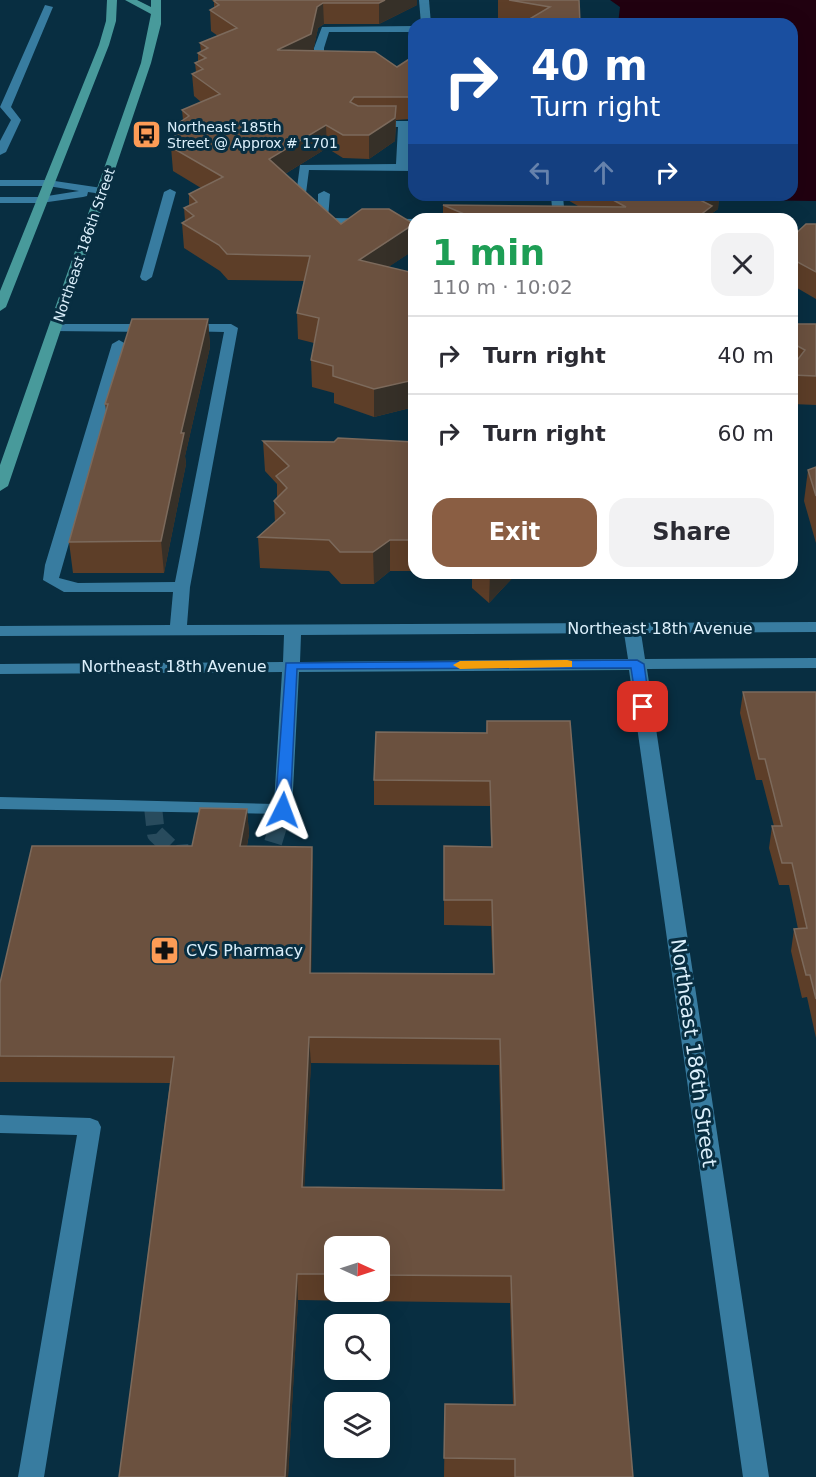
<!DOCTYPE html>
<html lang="en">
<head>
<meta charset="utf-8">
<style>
	:root { --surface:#fff; --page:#f2f2f3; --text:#2b2b33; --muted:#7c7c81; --line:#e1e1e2; --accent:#8a5e43 }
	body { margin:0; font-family:"DejaVu Sans",sans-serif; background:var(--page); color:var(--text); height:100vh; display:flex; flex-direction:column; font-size:22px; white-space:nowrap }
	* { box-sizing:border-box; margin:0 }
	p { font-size:20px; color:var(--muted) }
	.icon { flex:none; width:33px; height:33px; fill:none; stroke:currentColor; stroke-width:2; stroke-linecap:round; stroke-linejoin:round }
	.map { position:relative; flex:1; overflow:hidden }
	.side { position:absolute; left:408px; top:213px; width:390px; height:366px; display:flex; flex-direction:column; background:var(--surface); border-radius:18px; box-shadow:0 6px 24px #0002 }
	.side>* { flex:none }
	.banner { position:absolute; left:408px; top:18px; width:390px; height:183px; border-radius:18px; box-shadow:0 6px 24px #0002; background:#1a4fa0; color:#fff; overflow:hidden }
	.needle { width:39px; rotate:93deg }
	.tools { position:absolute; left:324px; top:1236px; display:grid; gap:12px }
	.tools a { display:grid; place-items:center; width:66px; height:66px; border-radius:12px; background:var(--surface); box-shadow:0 6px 24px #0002; font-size:30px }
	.pin { position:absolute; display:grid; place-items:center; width:51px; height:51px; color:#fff; margin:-26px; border-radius:12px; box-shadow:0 3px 9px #0006 }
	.me { position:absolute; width:66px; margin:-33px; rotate:3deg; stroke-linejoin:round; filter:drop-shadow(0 0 4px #0008) }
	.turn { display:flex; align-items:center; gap:21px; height:126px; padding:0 24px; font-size:27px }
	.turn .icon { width:78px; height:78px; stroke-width:2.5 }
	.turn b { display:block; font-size:42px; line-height:51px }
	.lanes { display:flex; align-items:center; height:57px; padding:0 24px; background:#0003; justify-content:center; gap:30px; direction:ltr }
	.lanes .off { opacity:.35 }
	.round { display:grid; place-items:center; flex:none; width:63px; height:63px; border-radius:18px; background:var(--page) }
	.headline { display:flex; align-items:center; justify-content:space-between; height:102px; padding:0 24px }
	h1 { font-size:36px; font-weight:800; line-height:45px; color:#1e9e55 }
	.button { display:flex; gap:12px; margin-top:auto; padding:12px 24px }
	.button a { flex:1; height:69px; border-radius:18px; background:var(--accent); color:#fff; font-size:24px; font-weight:800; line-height:69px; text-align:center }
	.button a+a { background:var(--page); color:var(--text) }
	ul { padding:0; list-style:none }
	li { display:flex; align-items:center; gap:18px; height:78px; padding:0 24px; border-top:2px solid var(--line) }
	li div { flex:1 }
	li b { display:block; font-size:22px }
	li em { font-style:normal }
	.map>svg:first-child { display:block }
	.water { fill:#210110 }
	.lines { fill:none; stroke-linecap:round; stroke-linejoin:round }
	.minor-tunnel { stroke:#284b5d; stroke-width:18; stroke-dasharray:18 9; stroke-linecap:butt }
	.minor { fill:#387ca0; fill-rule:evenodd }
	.major { fill:#489a9b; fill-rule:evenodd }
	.wall { fill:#5d3e28; fill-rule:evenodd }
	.shaded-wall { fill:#363028 }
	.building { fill:#6b513f; stroke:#7c6a5c; stroke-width:1.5; fill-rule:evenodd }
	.route { fill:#1a73e8; stroke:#114b97; stroke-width:1.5 }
	.slow { fill:#f59e0b }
	.labels { text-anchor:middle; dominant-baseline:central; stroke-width:6; stroke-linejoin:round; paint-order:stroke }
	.far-poi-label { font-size:14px; fill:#dbeffb; stroke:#082e41; text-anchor:start }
	.far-street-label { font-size:14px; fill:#dbeffb; stroke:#082e41 }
	.street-label { font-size:16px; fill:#dbeffb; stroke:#082e41 }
	.poi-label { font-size:16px; fill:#dbeffb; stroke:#082e41; text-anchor:start }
	.near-street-label { font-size:20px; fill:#dbeffb; stroke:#082e41 }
</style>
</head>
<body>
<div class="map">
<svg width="816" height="1477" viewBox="0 0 816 1477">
	<rect width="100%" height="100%" fill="#082e41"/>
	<path class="water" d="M610,0H816V201L739,200L730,195H792V24H618L620,7Z"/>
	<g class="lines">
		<g class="minor-tunnel">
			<path d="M153,807L156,834L177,854L189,853"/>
			<path d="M256,855L269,856L283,810"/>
		</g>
		<g class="minor">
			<path d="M419,0H429L431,24H421Z"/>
			<path d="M45,5L53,7L11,107L21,120L6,152L0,155V141L11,120L0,107Z"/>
			<path d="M414,26V32H329L324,48V65L330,68L325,71L314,68V48L322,27Z"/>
			<path d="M371,121H414V127H408V165H414V171L309,170L306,193L296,195L300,165L396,164L398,127L367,126L366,124Z"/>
			<path d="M0,180H48L102,188L108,191L102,194L88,192L87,196L83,197L41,203H0V197H41L79,191L48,186H0Z"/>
			<path d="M170,189L176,192L152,277L146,281L142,280L140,277L164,192Z"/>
			<path d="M324,191L330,194L328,218L416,219H414V226L318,224V194Z"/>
			<path d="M502,195H514V196L508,199Z"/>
			<path d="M551,196H563L565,219H553Z"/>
			<path d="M56,324H153L160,328L153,332L51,331L49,328Z"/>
			<path d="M184,324H231L238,328L190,587L187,625L816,622V632L641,633L645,659L816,658V668L647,669L769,1477H743L629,670L299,672L292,810L290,814L0,809V797L274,804L282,672L0,674V664L283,662L284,635L0,636V626L170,625L173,592H64L43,580L45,565L112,344L119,340L126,344L59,578L78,583L175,582L224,332L179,331V325ZM624,633L628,659L300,662L301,635Z"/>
			<path d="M0,1115L90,1118L98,1121L101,1127L44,1477H18L77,1135L0,1133Z"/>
		</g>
		<g class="major">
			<path d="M107,0H117L116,21L109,45L6,307L0,311V291L99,45L106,21Z"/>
			<path d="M125,0H137L151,7V0H161V24L151,63L8,486L0,491V465L141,63L151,14Z"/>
		</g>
	</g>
	<g class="wall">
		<path d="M212,0H417V5L379,24H324L318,28L313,51L397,67L414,56V146L410,144V119L396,120L395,141L369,159L343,158L327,148L285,174L341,224L414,250L388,267L414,273V407L374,417L334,403V393L312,387L311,360L314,343L298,339L297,313L304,281L228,280L220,271L184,248L182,223L185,221L184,208L189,206V194L201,188L173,171L171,147L176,144L175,135L181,131L180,122L183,120L182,110L201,102L194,96L192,74L196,72L195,63L198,62V53L201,52L200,43L218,36L211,31L210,10L214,8V2Z"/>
		<path d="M498,0H579L522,23L498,19Z"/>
		<path d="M565,195H719L718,209L711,214V217L714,219H443V205L578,206L566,199Z"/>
		<path d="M816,224V299L792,285V237Z"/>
		<path d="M208,319L210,347L185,456L186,464L164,573H73L69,542L106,411L105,404Z"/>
		<path d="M792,324H816V405L792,404Z"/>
		<path d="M263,441L414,442V571H390L374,584H341L329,571L260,568L258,537L275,522L274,501L277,497V484L265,471Z"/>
		<path d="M816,467V543L804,501L808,470Z"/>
		<path d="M472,573H517L489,603L472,588Z"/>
		<path d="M743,692H816V1038L807,997L802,998L791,951L794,929H798L789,885H779L769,848L772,826H774L762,780H756L740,713Z"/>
		<path d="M487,721L633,1477H444L445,1404H513L510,1303L298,1300L288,1477H119L170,1083L0,1082V983L192,846L247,809L249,834L247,846L312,847L313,872L311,973L493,974L491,926L444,925V846L491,847L490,806L374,805V780L486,733ZM311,1063L499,1065L502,1190L304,1187ZM334,1246H380V1292H334Z"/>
	</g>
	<g class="shaded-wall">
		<path d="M385,0H417V5L379,24V3Z"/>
		<path d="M323,3L324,24L318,28L312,56L277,50L317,7Z"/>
		<path d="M396,106L395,141L369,159V135Z"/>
		<path d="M326,125L327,148L270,183L269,159Z"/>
		<path d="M704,195H719L718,209L711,214L710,219H696L698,199Z"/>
		<path d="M414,225V250L360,286L359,260Z"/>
		<path d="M208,319L210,347L185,456L186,464L164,573L161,541L181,433Z"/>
		<path d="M414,380V407L374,417V389Z"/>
		<path d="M390,540V571L374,584L373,552Z"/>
		<path d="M490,573H517L489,603Z"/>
		<path d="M247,809L249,834L242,872L240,846Z"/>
		<path d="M312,847L313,872L311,999L310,973Z"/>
		<path d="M309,1037L311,1063L303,1214L302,1187Z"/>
		<path d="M297,1274L298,1300L288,1477H285Z"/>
	</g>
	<g class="building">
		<path d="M216,0H385L379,3H323L317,7L311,34L277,50L375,52L397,67L414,56V97H354L350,102L358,106H396L395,118L369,135H343L326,125L269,159L341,224L362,209H389L414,224L359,260L414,273V380L374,389L333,376V366L311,360L319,318L297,313L310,256L227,254L219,245L182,223L194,216L184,208L197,202L189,194L223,177L171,147L183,140L175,135L186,128L180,122L189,116L182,110L220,94L192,74L203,69L195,63L206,58L198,53L208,48L200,43L237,28L210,10L219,5L214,1Z"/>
		<path d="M509,0H579L580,24H521L550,7Z"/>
		<path d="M410,106H414V122L410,120Z"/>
		<path d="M604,195H704L698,199L712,206L703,213L714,219H476L443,205L626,207Z"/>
		<path d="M806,224H816V272L792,259V237Z"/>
		<path d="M132,319H208L181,433H184L161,541L69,542L108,404H105Z"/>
		<path d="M792,324H816V376L792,375V367L805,350L792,343Z"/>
		<path d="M338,438L414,442V540H390L373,552H340L329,540L258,537L285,513L274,501L287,488L276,476L289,466L263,441L334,442Z"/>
		<path d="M816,467V496L808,470Z"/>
		<path d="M743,692H816V999L810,975H806L794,929L807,928L792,863H782L772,826H782L765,759H759Z"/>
		<path d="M487,721H570L633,1477H515V1459L444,1458L445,1404L515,1405L511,1276L380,1275V1246H334V1274H297L285,1477H119L174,1057L0,1056V983L32,846H192L200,808L247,809L240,846L312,847L310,973L494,974L492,900H444V846L492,847L490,781L374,780L376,732L487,733ZM309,1037L500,1039L504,1190L302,1187Z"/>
	</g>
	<path class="route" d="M637,660L644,664L650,707L643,711L637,707L631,668L297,669L290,810L283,815L275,810L286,663Z"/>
	<path class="slow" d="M567,660L572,661V667L460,669L453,665L460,661Z"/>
	<defs>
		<symbol id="bus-square" viewBox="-11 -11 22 22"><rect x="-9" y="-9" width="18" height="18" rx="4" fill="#fd9c56" stroke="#082e41"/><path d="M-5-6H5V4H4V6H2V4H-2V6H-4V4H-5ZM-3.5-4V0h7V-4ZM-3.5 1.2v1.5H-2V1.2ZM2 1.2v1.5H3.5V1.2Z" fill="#111"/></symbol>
		<symbol id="pharmacy-square" viewBox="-11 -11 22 22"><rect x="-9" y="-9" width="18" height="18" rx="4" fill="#fd9c56" stroke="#082e41"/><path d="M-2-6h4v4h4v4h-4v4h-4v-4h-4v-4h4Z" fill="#111"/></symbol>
	</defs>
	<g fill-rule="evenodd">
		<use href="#bus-square" x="130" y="118" width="33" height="33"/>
		<use href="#pharmacy-square" x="148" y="934" width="33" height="33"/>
	</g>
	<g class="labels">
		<g class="far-poi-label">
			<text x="167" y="127">Northeast 185th<tspan x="167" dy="16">Street @ Approx # 1701</tspan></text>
		</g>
		<g class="far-street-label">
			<text transform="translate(84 245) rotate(-71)">Northeast 186th Street</text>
		</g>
		<g class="street-label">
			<text x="660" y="628">Northeast 18th Avenue</text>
			<text x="174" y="666">Northeast 18th Avenue</text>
		</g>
		<g class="poi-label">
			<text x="186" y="950">CVS Pharmacy</text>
		</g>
		<g class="near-street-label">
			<text transform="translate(694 1053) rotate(82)">Northeast 186th Street</text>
		</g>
	</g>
</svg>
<div class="tools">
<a><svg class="needle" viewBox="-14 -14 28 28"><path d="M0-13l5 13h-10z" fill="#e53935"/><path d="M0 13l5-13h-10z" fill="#7c7c81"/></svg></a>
<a><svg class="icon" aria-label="search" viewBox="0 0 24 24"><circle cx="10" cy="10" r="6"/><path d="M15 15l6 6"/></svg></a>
<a><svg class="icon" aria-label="layers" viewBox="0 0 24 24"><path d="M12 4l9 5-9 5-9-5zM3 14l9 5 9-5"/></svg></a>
</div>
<div class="pin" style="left:643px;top:707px;background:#d93025"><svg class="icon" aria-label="arrive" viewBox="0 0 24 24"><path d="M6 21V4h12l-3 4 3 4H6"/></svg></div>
<svg class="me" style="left:283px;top:810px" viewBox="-20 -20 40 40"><path d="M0-17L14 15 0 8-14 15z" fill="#1a73e8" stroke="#fff" stroke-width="4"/></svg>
<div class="banner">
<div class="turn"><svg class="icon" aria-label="right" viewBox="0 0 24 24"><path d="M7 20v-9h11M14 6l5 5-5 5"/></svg><div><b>40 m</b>Turn right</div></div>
<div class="lanes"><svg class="icon off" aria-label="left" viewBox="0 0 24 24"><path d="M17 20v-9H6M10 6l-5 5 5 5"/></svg><svg class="icon off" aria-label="ahead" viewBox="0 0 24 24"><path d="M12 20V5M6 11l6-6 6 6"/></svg><svg class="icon" aria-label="right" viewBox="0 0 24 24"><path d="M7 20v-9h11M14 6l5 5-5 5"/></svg></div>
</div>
<section class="side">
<div class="headline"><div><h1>1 min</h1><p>110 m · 10:02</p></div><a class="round"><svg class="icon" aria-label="close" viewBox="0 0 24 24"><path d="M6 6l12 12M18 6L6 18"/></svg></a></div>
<ul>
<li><svg class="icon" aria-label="right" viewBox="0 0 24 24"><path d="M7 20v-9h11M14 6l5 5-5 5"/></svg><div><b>Turn right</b></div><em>40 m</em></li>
<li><svg class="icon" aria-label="right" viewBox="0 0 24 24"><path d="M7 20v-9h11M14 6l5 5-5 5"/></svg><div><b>Turn right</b></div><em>60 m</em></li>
</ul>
<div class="button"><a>Exit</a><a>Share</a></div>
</section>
</div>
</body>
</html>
